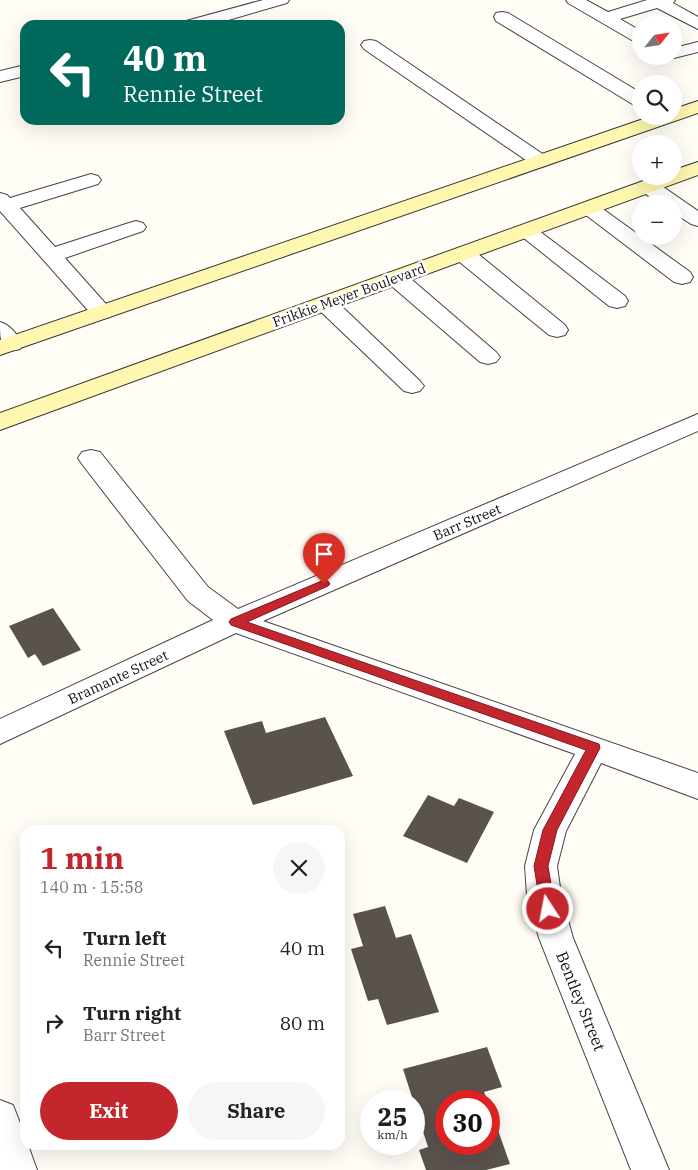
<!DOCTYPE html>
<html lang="en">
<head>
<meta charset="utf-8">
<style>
	:root { --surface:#fff; --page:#f6f6f6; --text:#222; --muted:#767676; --accent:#c4262e }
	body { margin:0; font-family:"IBM Plex Serif",serif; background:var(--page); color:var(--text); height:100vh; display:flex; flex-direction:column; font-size:19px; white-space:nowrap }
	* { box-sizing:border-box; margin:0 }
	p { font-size:16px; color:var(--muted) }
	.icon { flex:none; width:28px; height:28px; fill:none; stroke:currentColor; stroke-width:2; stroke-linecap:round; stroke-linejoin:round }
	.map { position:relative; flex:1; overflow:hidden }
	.details { position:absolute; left:20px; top:825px; width:325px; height:325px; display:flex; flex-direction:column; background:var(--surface); border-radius:15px; box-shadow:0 5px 20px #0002 }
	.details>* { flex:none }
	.top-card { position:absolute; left:20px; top:20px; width:325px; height:105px; border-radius:15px; box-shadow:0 5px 20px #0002; background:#00695c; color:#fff; overflow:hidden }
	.needle { width:32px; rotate:60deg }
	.fabs { position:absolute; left:632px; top:15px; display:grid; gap:10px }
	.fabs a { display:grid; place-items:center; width:50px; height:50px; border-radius:50%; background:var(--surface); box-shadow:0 5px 20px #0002; font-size:25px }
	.speed { position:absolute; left:360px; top:1090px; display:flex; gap:10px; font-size:25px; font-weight:700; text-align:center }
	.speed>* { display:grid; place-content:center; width:65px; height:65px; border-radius:50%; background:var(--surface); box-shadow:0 5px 20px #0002; line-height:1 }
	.speed small { font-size:12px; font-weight:400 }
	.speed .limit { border:8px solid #d22; background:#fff; color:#111 }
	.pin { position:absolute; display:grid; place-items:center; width:42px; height:42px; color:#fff; margin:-51px -21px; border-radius:50% 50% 50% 0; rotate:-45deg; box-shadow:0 0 5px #0007 }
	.pin .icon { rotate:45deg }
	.me { position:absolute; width:55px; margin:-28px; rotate:349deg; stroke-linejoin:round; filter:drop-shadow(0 0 4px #0008) }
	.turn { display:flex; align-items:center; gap:18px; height:105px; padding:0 20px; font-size:22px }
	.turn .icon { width:65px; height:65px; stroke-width:2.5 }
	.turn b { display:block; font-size:35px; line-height:42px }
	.round { display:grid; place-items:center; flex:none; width:52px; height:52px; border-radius:26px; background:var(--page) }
	.overview { display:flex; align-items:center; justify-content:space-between; height:85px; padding:0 20px }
	h1 { font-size:30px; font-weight:800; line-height:38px; color:var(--accent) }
	.action { display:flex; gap:10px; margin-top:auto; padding:10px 20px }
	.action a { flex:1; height:58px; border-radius:30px; background:var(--accent); color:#fff; font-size:20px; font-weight:800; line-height:58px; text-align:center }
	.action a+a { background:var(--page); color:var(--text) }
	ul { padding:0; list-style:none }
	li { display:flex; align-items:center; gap:15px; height:75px; padding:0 20px }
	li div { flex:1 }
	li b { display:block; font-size:19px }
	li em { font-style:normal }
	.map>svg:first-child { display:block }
	.building { fill:#5a524d }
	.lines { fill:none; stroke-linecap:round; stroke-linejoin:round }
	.minor-casing { stroke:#444; stroke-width:2 }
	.secondary-casing { stroke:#333; stroke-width:2 }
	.minor { fill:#fff; fill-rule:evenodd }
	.secondary { fill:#fff6b0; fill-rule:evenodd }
	.route { fill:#c4262e; stroke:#7f191e }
	.labels { text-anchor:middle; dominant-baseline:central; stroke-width:5; stroke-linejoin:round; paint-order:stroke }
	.street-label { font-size:14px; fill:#111; stroke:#fff }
	.near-street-label { font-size:16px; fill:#111; stroke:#fff }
</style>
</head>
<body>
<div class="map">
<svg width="698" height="1170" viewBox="0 0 698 1170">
	<rect width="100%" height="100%" fill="#fffdf5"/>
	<g class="building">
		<path d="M53,608L81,650L43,666L35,654L28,658L9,626Z"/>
		<path d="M325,717L353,776L253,805L224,731L262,721L266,733Z"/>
		<path d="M428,795L454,806L459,798L494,812L467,863L403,836Z"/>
		<path d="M385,906L396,938L411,934L439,1012L387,1025L378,999L368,1001L351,949L363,946L353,914Z"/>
		<path d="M487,1047L502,1087L484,1092L488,1101H446V1144H489V1105L510,1164L486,1170H426L419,1150L428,1147L403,1069Z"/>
	</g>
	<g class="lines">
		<defs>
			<g id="minor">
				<path d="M263,0H289L287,3L211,25H184L186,21Z"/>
				<path d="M566,0H586L608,12L647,0H675L673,3L698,17V29L657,8L620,19L641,31V43L635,42L568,3Z"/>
				<path d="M502,12L508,13L641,93V106L634,105L496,21L494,17L496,13Z"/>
				<path d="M370,40L376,41L547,157L550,161L547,165L540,167L533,165L364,49L361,45L364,41Z"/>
				<path d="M698,42V52L674,58L667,56H674V48Z"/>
				<path d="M25,65V76L0,82V71Z"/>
				<path d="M91,174L98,176L101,180L98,184L20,208L55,247L129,223L136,221L143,223L146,227L143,231L65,258L113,312L110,317L102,319L94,317L0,211V193L7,195L10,198Z"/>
				<path d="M649,180L656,182L698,211V226L691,224L674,213V204C660,204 647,198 639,186L642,182Z"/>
				<path d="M589,202L596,204L690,272L693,277L690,282L682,284L674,282L582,212L579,208L582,204Z"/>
				<path d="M527,225L534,227L625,296L628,301L625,306L617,308L609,306L520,235L517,231L520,227Z"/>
				<path d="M464,248L472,249L565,325L568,330L565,335L557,337L549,335L456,259L453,254L456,249Z"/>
				<path d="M396,271L404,273L496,352L500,357L496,362L488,364L480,362L388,283L385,278L388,273Z"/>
				<path d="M326,297L334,299L420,381L424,386L420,391L412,393L404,391L318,309L315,304L318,299Z"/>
				<path d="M0,322C11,325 17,335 23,344L20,349C0,355 0,339 0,322Z"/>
				<path d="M698,414V431L263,621L698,773V799L601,763L566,831L557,866L561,895L573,938L669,1170H631L539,938L527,895L525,866L534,830L575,754L236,633L0,744V719L213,620L188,601L82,464L78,458L82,452L91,450L100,452L208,587L238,609Z"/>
				<path d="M0,1100L13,1105L25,1136V1145H28L37,1170H0Z"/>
			</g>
			<g id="secondary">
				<path d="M698,101V113L0,355V340L652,116H674V109Z"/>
				<path d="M698,162V175L0,430V413L657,176H674V170Z"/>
			</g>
		</defs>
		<use href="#minor" class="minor-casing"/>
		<use href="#secondary" class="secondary-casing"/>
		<use href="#minor" class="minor"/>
		<use href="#secondary" class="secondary"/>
	</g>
	<path class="route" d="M324,580L328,581L330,584L328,586L247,622L599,744L600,748L557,830L548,866L555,909L553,913L548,915L543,913L541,909L534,866L543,830L586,750L231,625L229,622L231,619Z"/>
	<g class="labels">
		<g class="street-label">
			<text transform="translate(349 295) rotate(-20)">Frikkie Meyer Boulevard</text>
			<text transform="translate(467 522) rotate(-23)">Barr Street</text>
			<text transform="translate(118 677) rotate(-25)">Bramante Street</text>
		</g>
		<g class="near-street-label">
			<text transform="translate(581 1001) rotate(68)">Bentley Street</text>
		</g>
	</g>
</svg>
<div class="fabs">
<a><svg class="needle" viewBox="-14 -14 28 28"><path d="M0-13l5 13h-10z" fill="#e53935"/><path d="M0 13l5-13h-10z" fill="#767676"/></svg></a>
<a><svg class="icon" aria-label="search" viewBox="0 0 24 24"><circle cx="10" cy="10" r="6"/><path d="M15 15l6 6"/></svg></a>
<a>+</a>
<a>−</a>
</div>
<div class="speed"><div>25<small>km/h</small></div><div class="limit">30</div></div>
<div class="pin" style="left:324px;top:584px;background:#d93025"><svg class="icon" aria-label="arrive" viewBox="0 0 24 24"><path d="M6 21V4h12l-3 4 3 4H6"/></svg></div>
<svg class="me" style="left:548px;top:909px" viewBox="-20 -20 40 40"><circle r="17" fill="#c4262e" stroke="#fff" stroke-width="3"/><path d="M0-11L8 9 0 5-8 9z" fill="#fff"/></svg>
<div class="top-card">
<div class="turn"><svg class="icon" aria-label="left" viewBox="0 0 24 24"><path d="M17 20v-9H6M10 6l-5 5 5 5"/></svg><div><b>40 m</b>Rennie Street</div></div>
</div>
<section class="details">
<div class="overview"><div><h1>1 min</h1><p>140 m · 15:58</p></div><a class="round"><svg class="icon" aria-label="close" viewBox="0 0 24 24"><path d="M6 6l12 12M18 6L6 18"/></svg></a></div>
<ul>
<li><svg class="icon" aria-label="left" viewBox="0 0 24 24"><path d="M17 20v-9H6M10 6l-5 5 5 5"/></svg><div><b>Turn left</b><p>Rennie Street</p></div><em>40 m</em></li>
<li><svg class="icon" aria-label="right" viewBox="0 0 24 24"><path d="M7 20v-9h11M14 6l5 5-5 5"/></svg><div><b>Turn right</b><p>Barr Street</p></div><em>80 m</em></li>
</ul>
<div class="action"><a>Exit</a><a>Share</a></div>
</section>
</div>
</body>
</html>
